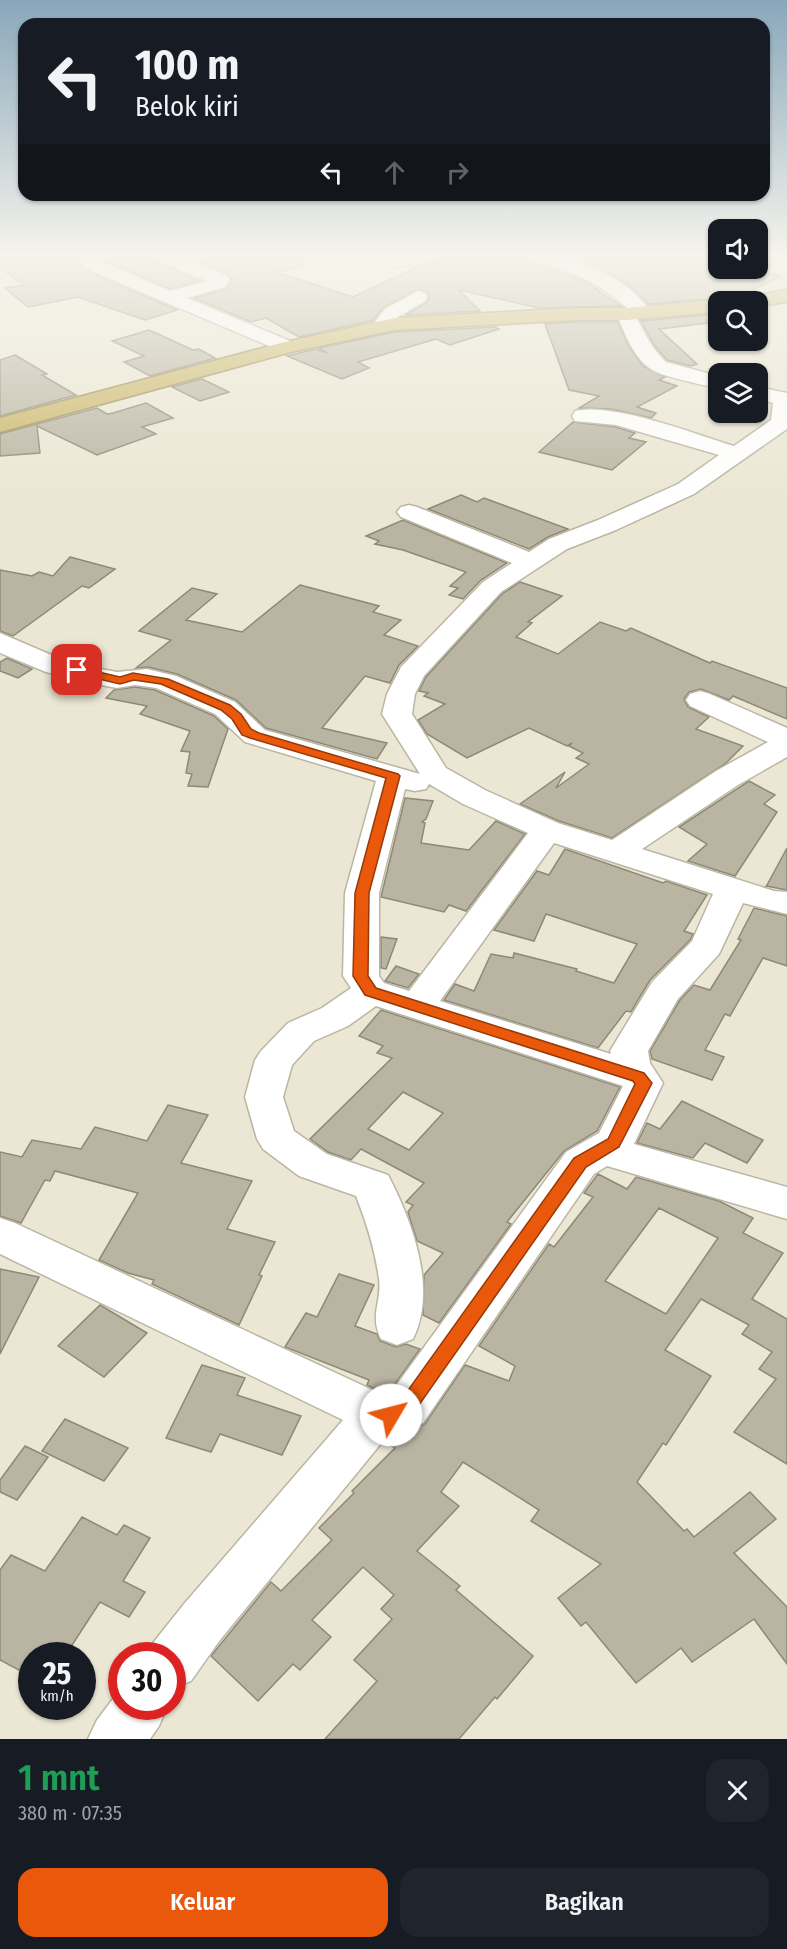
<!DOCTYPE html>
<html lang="id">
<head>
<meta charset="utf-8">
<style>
	:root { --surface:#171b24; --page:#20242c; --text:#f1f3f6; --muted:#9ea1a6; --accent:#ea580c }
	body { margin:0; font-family:"Fira Sans Condensed",sans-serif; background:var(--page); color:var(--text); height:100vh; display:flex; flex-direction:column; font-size:22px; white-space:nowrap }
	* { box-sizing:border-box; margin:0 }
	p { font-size:20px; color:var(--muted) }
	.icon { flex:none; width:33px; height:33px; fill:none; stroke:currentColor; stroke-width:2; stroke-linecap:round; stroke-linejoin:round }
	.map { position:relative; height:1739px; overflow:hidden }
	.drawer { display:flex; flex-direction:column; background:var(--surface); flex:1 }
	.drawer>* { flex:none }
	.banner { position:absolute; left:18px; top:18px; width:752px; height:183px; border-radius:18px; box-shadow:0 2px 4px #0004; background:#171b24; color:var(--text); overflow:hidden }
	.fabs { position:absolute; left:708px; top:219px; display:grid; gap:12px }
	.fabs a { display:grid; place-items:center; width:60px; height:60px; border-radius:12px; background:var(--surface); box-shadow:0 2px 4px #0004; font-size:30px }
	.speed { position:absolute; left:18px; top:1642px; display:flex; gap:12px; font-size:30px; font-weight:700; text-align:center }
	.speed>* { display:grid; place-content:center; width:78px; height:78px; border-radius:50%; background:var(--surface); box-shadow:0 2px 4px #0004; line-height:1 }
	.speed small { font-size:15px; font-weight:400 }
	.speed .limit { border:9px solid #d22; background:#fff; color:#111 }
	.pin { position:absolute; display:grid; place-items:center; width:51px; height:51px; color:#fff; margin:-26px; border-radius:12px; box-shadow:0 3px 9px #0006 }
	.me { position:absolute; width:66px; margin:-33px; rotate:53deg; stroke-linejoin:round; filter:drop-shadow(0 0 4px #0008) }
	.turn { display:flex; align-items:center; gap:21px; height:126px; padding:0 18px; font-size:27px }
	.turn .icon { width:78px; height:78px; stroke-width:2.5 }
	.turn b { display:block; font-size:42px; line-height:51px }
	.lanes { display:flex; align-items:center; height:57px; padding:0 18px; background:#0003; justify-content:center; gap:30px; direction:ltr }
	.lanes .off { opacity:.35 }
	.round { display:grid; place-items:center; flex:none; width:63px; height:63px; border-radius:18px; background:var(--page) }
	.headline { display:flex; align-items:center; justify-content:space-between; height:102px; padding:0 18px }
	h1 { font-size:36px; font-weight:600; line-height:45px; color:#1e9e55 }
	.action { display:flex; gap:12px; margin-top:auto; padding:12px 18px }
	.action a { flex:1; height:69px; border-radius:18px; background:var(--accent); color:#fff; font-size:24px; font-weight:600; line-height:69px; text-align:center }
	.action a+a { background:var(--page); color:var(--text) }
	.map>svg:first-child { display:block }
	.building { fill:#bab5a3; stroke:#8d8977; stroke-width:1.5; fill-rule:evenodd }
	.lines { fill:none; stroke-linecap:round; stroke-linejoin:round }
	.minor-casing { stroke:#bab6a3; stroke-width:3 }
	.highway-casing { stroke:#998a54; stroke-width:3 }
	.minor { fill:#fff; fill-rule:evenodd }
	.highway { fill:#cbb666; fill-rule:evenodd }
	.route { fill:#ea580c; stroke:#983908; stroke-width:1.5 }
</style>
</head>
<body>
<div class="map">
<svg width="787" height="1739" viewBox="0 0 787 1739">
	<rect width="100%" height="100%" fill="#ece7d4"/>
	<g class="building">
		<path d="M0,257H156L159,263L200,281L170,289L98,258H85L80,264L84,270L177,310L145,320L78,297L28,307L5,288L24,285L0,268Z"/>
		<path d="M189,257H302L303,266L277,272L353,297L439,257H529L532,263L583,280L621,306L539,308L459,290L480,311L405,315L426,303L429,298L427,292L419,289L384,307L373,320L299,337L266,318L251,322L194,298L226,289L232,280L228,274Z"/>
		<path d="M571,257H718V268H758V257H784L757,270L781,276L737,298L723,300L718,298L648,304L636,291L613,275Z"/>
		<path d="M718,314V320L707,321L709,323L659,329L697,364L691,366L667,360L654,345L641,321Z"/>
		<path d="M577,322H618L628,345L643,366L665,377L659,380L677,386L637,407L656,413L651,418L611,409L579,408L599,396L569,390L545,324Z"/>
		<path d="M496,327L499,329L450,345L436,339L358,362L369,368L342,379L287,356L316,349L327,353L319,348L395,332Z"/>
		<path d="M149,330L193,350L199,349L215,358L150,376L124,362L144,356L112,341Z"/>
		<path d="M15,355L47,374L42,375L76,395L0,416V360Z"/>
		<path d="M202,379L229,392L200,401L172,387Z"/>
		<path d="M146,403L173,418L142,427L156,434L97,455L37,426L40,453L0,456V434L97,408L107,414L113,413Z"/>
		<path d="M573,422L616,427L635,433L629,438L646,442L612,470L539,452Z"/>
		<path d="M461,495L477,502L484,498L568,529L548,537L529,549L428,509Z"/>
		<path d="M403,520L507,563L481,580L463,599L449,595L458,588L450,586L466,572L403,550L375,544L379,541L366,536Z"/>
		<path d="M70,557L115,569L89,588L82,586L13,636L0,631V570L32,576L39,572L53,576Z"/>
		<path d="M520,582L562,596L528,622L532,623L516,637L558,654L600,622L626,631L631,628L710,663L712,661L787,688V719L733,696L729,700L701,689L689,692L684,699L688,707L709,717L696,729L743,746L725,764L612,838L559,821L520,804L565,772L556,788L589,764L576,758L583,753L569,746L572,743L567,746L529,728L467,758L427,734L418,720L445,704L424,696L428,693L419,691L426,677L502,594Z"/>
		<path d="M300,585L379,606L373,612L401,620L384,635L418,646L399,665L390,683L365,676L322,728L387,743L377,759L266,728L236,700L177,674L148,667L136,668L171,640L139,631L192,588L217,594L186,620L242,632Z"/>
		<path d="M7,658L32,669L18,678L0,671V662Z"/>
		<path d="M135,687L155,690L214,716L228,729L208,787L188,786L192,774L186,773L190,752L181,751L190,731L140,714L147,706L106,698L114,690Z"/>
		<path d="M749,781L775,795L764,804L777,812L735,876L688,861L707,844L679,827Z"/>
		<path d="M405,798L433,801L426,819L422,822L425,823L421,843L469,850L496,821L525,834L466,911L449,905L444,912L381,897Z"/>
		<path d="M787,848V890L766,886L767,885Z"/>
		<path d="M565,849L663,883L666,881L707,895L684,931L693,934L690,940L650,980L631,1012L626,1011L598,1048L444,1000L455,984L474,991L491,954L513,958L514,953L577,969L576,971L614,983L637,944L546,914L534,941L494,930L537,871L549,875Z"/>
		<path d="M754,908L787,916V966L763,958L730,1016L725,1014L705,1050L724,1057L712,1080L652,1059L650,1051L680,1000L694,985L710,990L741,940L738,939Z"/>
		<path d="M381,937L397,939L386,969L381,968Z"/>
		<path d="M396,966L419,974L408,988L385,981Z"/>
		<path d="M381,1010L620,1087L597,1131L564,1151L507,1222L511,1224L439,1323L423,1315L424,1275L443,1253L417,1241L408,1212L413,1205L406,1202L424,1183L361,1149L351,1160L328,1152L310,1139L392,1058L377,1053L383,1046L359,1036ZM403,1092L443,1113L409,1150L368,1129Z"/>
		<path d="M682,1101L763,1140L747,1163L705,1143L693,1158L637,1143L647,1123L660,1129Z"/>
		<path d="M168,1105L208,1115L181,1163L252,1181L227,1229L275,1242L259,1275L262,1276L239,1325L152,1284L154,1280L128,1273L99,1260L138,1193L55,1171L50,1181L45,1180L21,1223L0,1216V1152L22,1157L32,1140L81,1149L95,1127L147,1141Z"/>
		<path d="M598,1174L627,1189L636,1177L719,1201L753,1218L743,1233L783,1253L752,1299L787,1319V1464L734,1432L776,1379L759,1369L772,1352L742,1334L749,1325L701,1299L665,1350L711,1376L666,1445L663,1443L637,1482L684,1531L687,1529L694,1537L750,1492L776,1519L734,1553L787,1607V1664L754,1619L692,1662L681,1648L636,1683L586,1622L581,1626L558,1598L601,1564L531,1521L539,1510L463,1462L441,1492L459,1506L417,1551L460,1586L456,1590L533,1656L497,1699L495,1697L459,1739H325L377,1681L354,1660L392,1619L381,1609L394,1595L363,1567L312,1620L331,1637L300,1670L293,1664L258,1701L211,1656L271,1582L281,1591L332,1540L319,1528L354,1493L352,1491L395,1448L389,1444L398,1434L425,1424L465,1365L509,1381L515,1366L479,1346L549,1244L554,1247L593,1197L584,1193ZM659,1208L718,1238L666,1314L605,1281Z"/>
		<path d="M0,1269L39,1277L0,1354Z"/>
		<path d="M339,1274L374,1285L355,1326L377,1334L380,1341L396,1347L406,1344L420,1349L389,1392H381L367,1385L369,1380L285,1347L306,1313L317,1317Z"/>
		<path d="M100,1305L147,1333L104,1377L58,1346Z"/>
		<path d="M202,1365L245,1378L237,1395L301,1416L282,1455L220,1434L211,1452L166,1438Z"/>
		<path d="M65,1419L128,1448L104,1481L42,1451Z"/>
		<path d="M25,1446L48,1457L17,1500L0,1492V1480Z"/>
		<path d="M82,1517L117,1535L124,1525L150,1538L123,1581L145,1592L129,1617L100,1602L65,1656H32V1677L0,1660V1570L11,1555L45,1571Z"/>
	</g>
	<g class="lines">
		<defs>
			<g id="minor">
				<path d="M158,257H182L227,276L230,280L225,287L187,298L295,343L298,347L295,351H281L85,268L82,264L85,260H97L170,291L207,281L160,261Z"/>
				<path d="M362,257H429L427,261L396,267L364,261Z"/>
				<path d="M531,257C541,257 553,256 564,258C595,264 633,285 651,312L649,316H636C644,333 652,349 666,362L718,376V388C704,385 662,377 651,369C634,358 624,332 617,314L619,310L628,309C600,282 570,270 533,261Z"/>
				<path d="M418,291L425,293L427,297L425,301L398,317L388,331H374L371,327L385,309Z"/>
				<path d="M758,387L787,393V429L694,494L616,530L567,549L501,592L424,676L415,694L412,714L446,768L485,790L558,823L612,840L716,771L768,742L690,706L686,700L690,694L700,691L710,694L787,728V757L738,785L642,849L774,891L787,892V914L743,903L719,954L678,999L648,1051L650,1063L663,1083L634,1144L787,1187V1219L607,1166L594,1174L423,1423L388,1435L220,1640L191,1681L172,1688V1656H148L153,1643L184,1604L343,1420L0,1254V1218L15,1223L381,1394H390L566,1152L599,1133L623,1086L376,1006L348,1026L314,1041L292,1065L283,1097L294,1131L327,1154L388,1175C412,1221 438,1289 413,1339L397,1345L381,1339C369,1314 382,1303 379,1279C375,1250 367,1224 356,1196L299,1176L263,1149L257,1139L245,1097L255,1060L261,1051L288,1023L322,1008L351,988L343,976L345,893L376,781L245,742L215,714L156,688L135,685L117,688L90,683L46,672L0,653V633L49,654L90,667L117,672L147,669L176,676L235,702L265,730L420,774L382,714L387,694L401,667L483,582L512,563L401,517L397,512L401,507L409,505L417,507L529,552L549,539L598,520L678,484L719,455L616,425L575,421L572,416L575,411C613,402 695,434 734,446L771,420L773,403L758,399ZM429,784L463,804L528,833L409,991L384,983L379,976V893L405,789L415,791L426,789ZM554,843L713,894L692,941L652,982L610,1051L611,1054L440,1001Z"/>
				<path d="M122,1687V1707H167L159,1726L150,1739H88L97,1720Z"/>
			</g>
			<g id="highway">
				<path d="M787,290V302L758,306V302H738L740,298Z"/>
				<path d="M718,300L722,302H718V312L626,320H577L395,330L291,352L0,432V418L281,343L395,318L577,308H626Z"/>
			</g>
		</defs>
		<use href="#minor" class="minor-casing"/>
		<use href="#highway" class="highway-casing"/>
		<use href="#minor" class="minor"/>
		<use href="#highway" class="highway"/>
	</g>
	<linearGradient id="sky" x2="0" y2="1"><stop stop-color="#89a7ba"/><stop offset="0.51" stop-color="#f6f4ec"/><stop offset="1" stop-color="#f6f4ec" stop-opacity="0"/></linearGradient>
	<rect width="787" height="501" fill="url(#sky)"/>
	<path class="route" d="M77,667L120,677L133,673L168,679L230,705L241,714L251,729L259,733L398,774L400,776L369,893L368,976L376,988L644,1073L652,1083L619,1147L586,1167L412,1415L391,1423L384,1421L381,1415L384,1409L399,1403L574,1158L608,1139L635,1084L633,1081L365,995L353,976L355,893L386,778L250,738L242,735L232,719L221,710L161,684L134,680L120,684L73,673V668Z"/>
</svg>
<div class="fabs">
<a><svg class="icon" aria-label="sound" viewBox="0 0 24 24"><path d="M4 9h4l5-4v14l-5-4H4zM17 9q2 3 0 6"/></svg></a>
<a><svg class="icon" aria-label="search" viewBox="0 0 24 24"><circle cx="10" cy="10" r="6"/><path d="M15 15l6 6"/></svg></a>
<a><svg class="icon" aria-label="layers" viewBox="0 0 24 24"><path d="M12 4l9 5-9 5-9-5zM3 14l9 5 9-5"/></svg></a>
</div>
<div class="speed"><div>25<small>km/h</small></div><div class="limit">30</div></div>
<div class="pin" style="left:77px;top:670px;background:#d93025"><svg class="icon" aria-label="arrive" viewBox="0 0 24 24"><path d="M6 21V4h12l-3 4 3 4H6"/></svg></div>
<svg class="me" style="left:391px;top:1415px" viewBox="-20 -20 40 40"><circle r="19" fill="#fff"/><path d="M0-13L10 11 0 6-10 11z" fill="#ea580c"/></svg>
<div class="banner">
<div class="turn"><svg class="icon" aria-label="left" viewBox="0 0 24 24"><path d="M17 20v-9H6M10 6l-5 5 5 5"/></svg><div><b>100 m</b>Belok kiri</div></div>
<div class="lanes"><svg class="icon" aria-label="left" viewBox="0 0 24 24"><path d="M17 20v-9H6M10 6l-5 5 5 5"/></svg><svg class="icon off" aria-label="ahead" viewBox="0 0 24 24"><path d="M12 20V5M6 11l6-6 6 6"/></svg><svg class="icon off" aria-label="right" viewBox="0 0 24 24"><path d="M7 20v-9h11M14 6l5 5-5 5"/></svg></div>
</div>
</div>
<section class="drawer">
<div class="headline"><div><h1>1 mnt</h1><p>380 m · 07:35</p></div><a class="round"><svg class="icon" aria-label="close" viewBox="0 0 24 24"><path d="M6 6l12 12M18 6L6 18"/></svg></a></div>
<div class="action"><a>Keluar</a><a>Bagikan</a></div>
</section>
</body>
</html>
